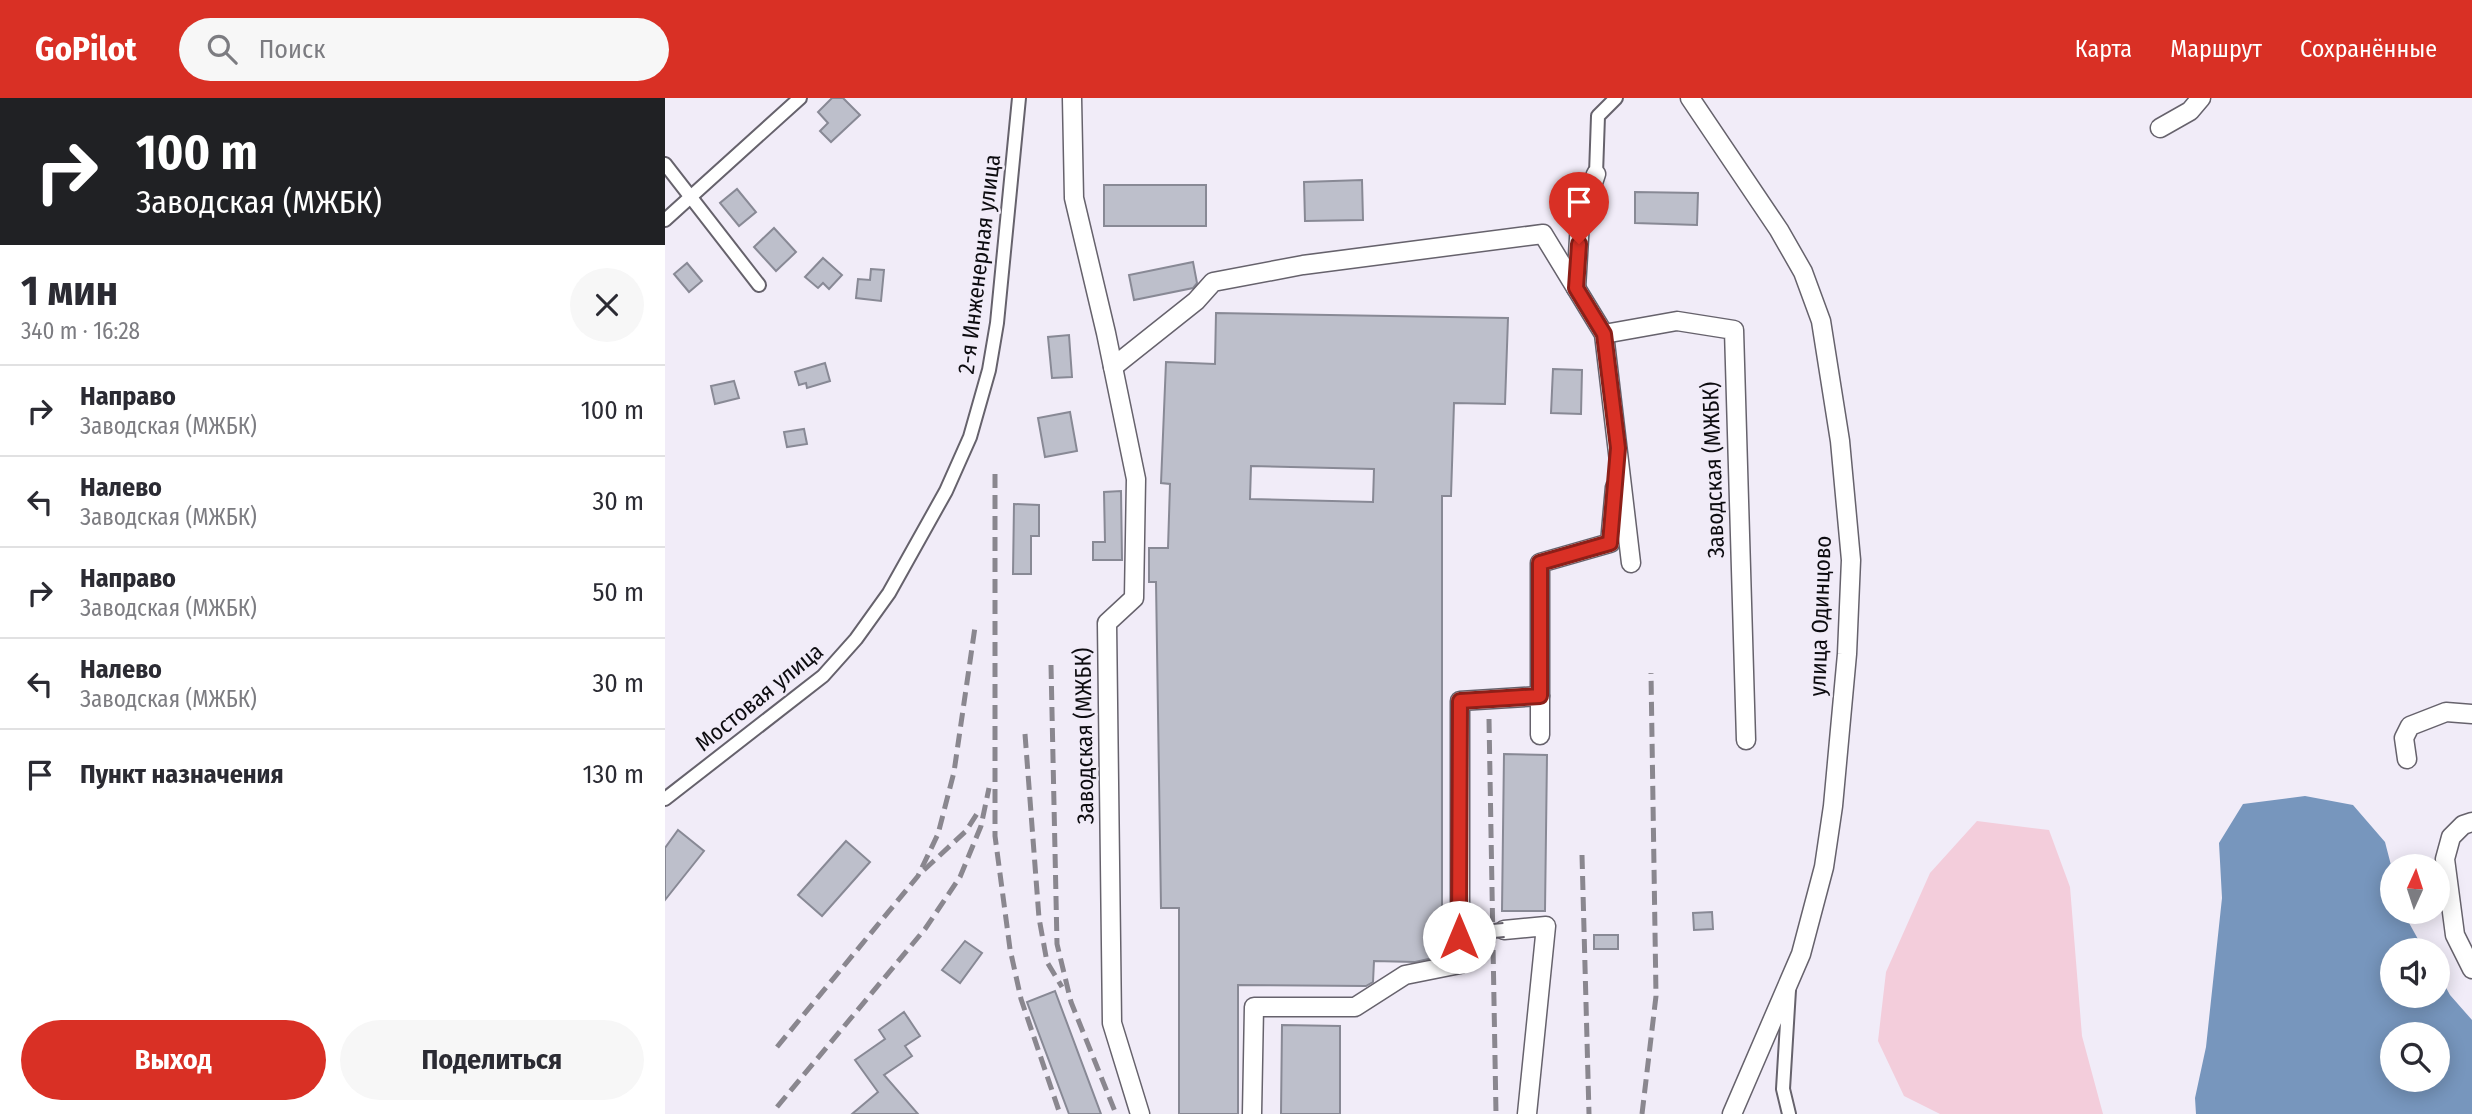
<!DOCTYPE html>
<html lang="ru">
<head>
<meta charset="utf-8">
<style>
	:root { --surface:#fff; --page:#f7f7f7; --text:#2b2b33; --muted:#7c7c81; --line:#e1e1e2; --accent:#d93025 }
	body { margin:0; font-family:"Fira Sans Condensed",sans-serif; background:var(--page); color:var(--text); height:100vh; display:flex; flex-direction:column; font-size:26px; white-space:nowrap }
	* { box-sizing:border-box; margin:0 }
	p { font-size:23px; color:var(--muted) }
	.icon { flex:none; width:38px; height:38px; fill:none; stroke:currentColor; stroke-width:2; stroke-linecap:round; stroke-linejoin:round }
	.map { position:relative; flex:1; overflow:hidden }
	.sheet { display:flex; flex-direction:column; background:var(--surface); width:665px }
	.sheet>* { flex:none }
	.hud { background:#202124; color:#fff; overflow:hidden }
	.needle { width:46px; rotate:3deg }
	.tools { position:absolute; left:1715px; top:756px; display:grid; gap:14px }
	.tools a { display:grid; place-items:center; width:70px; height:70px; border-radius:50%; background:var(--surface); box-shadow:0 4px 18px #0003; font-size:35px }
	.pin { position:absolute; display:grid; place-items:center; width:60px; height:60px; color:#fff; margin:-72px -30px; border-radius:50% 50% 50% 0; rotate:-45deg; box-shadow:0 0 7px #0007 }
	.pin .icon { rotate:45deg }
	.me { position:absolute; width:77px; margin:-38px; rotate:0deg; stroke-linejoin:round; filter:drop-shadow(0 0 5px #0008) }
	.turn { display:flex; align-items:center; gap:24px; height:147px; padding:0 21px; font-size:32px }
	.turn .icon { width:91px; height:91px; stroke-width:2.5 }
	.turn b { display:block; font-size:49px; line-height:60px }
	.round { display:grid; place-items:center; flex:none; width:74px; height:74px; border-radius:37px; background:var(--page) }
	.head { display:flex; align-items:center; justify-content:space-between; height:119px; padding:0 21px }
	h1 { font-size:42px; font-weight:700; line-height:52px }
	.button { display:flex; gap:14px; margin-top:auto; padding:14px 21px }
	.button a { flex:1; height:80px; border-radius:42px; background:var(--accent); color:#fff; font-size:28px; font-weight:700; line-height:80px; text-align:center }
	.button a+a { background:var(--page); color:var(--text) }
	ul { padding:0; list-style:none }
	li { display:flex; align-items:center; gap:21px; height:91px; padding:0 21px; border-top:2px solid var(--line) }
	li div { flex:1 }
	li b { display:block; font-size:26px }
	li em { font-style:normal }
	header { display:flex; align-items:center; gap:42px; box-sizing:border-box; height:98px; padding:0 35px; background:var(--accent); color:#fff }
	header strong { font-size:33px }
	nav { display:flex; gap:38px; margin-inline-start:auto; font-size:24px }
	.search { width:490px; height:63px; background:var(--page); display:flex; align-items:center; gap:18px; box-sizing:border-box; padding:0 24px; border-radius:38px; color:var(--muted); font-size:26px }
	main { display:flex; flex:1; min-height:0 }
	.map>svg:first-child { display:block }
	.green { fill:#f3cddb }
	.water { fill:#7796bd; fill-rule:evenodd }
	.building { fill:#bdbfcb; stroke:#888995; stroke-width:2; fill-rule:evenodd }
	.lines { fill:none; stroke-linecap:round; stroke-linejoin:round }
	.street-casing { stroke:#66626c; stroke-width:16 }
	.secondary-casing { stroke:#66626c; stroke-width:21 }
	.street { stroke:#fff; stroke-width:12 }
	.secondary { stroke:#fff; stroke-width:18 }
	.rail { stroke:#8a878f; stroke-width:5; stroke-dasharray:14 7; stroke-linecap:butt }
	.street-bridge-casing { stroke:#66626c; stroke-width:16; stroke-linecap:butt }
	.street-bridge { stroke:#fff; stroke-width:12 }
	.route-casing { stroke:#8d1f18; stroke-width:18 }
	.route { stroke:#d93025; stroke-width:12 }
	.labels { text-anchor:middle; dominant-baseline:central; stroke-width:5; stroke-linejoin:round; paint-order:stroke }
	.street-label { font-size:23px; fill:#0d0c10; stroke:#f1ecf8 }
</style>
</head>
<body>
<header>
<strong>GoPilot</strong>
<div class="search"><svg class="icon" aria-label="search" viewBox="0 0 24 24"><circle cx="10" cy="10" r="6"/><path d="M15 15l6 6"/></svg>Поиск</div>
<nav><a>Карта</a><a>Маршрут</a><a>Сохранённые</a></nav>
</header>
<main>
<section class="sheet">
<div class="hud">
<div class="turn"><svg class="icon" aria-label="right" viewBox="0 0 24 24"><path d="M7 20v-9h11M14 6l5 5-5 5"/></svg><div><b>100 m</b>Заводская (МЖБК)</div></div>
</div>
<div class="head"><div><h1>1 мин</h1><p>340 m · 16:28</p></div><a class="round"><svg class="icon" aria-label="close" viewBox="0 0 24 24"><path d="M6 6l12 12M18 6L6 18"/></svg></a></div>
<ul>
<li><svg class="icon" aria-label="right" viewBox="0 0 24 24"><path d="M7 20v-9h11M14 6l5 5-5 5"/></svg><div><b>Направо</b><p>Заводская (МЖБК)</p></div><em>100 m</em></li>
<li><svg class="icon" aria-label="left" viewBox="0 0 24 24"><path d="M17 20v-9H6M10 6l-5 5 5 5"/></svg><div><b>Налево</b><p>Заводская (МЖБК)</p></div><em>30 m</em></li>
<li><svg class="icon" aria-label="right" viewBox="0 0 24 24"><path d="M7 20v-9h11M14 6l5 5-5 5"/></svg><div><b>Направо</b><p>Заводская (МЖБК)</p></div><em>50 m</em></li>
<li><svg class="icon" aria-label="left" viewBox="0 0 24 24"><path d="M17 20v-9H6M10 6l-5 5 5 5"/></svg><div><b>Налево</b><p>Заводская (МЖБК)</p></div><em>30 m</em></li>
<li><svg class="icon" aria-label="arrive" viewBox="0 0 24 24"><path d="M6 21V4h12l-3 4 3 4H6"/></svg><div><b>Пункт назначения</b></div><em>130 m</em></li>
</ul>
<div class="button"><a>Выход</a><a>Поделиться</a></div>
</section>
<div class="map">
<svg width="1807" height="1016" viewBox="0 0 1807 1016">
	<rect width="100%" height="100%" fill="#f1ecf8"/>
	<path class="green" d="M1312,723L1384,732L1405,789L1417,938L1438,1016H1275L1239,998L1213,943L1221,874L1265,775Z"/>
	<path class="water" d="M1640,698L1688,707L1720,744L1727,771V814H1738L1759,852H1727V898H1773V875L1785,897L1807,922V1016H1531L1530,1000L1541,949L1557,800L1554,745L1578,706ZM1727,936H1773V982H1727Z"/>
	<g class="building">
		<path d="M167,0H178L195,17L166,44L155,33L163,25L153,14Z"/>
		<path d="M697,82L698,122L640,123L639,84Z"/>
		<rect x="439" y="87" width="102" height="41"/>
		<path d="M72,91L91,114L74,128L55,105Z"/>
		<path d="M970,94L1033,95L1032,127L970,125Z"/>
		<path d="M109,130L131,154L111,173L89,149Z"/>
		<path d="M158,160L177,177L164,191L158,185L153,190L140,179Z"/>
		<path d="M528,164L532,185L528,190L469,202L464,177Z"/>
		<path d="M22,165L37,183L24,194L9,176Z"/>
		<path d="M206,171L219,172L216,203L191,200L193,181L205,182Z"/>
		<path d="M551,215L843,220L840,306L789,305L786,398H777V858L750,864L709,863L708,884L701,888L573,887V1016H514V810H496L491,484H484V450H503L505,386L496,385L501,264L550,266ZM586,368L709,371L708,404L585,401Z"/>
		<path d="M404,237L407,279L387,280L383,239Z"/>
		<path d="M160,265L165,283L142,290L141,285L134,287L130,274Z"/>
		<path d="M888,271L917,272L916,316L886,315Z"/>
		<path d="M69,283L74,300L50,306L46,288Z"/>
		<path d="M405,314L412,353L380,359L373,320Z"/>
		<path d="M139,331L142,346L122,349L119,334Z"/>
		<path d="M456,393L457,462H428V444H440L439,394Z"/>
		<path d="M349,406L374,407V438H366V476H348Z"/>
		<path d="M839,656L882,657L880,813H837Z"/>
		<path d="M13,732L39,753L0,802V750Z"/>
		<path d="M181,743L205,764L157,818L133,797Z"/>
		<path d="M1047,814L1048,831L1029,832L1028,815Z"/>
		<rect x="929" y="837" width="24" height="14"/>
		<path d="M300,843L317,855L295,885L277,872Z"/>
		<path d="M390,893L436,1016H404L362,904Z"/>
		<path d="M239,914L255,938L240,948L247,958L219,977L253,1016H187L213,994L190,962L220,941L214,932Z"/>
		<path d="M617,927L675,928V1016H616Z"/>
	</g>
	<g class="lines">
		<defs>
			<g id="street">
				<path d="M0,66L94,187"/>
				<path d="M931,76L933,18L951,0"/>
				<path d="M0,122L135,0"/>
				<path d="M0,701L158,578L191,541L224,495L281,393L305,339L324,272L332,225L354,0"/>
				<path d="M1124,892L1118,991L1124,1016"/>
			</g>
			<g id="secondary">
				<path d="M407,0L409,100L441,235L471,381L469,500L442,525L447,925L475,1016"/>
				<path d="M1025,0L1114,132L1138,174L1156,223L1175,343L1186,462L1182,556L1168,708L1159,769L1136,856L1067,1016"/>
				<path d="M1495,30L1525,13L1536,0"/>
				<path d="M911,190L915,124L931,76"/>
				<path d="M939,236L1012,223L1069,232L1081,642"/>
				<path d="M448,269L531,203L548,184L638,167L878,136L939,236L966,465"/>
				<path d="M875,637V465L945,445L950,389"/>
				<path d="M1742,661L1739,640L1745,628L1781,614L1807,616"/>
				<path d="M1807,724L1798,727L1786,739L1780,761L1790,837L1807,871"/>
				<path d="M839,832L881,828L862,1016"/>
				<path d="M795,858V603L875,598"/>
				<path d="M587,1016L589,909H690L740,877L795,866L808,834H817"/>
			</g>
		</defs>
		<use href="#street" class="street-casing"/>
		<use href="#secondary" class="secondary-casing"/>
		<use href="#street" class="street"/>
		<use href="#secondary" class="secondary"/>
		<g class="rail">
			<path d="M330,376V738L345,851L356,901L395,1016"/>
			<path d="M386,567L392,846L406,904L451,1016"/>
			<path d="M824,621L831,1016"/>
			<path d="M360,636L374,820L382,864L397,889"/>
			<path d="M917,757L924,1016"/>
			<path d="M259,772L301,733L315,711"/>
			<path d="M112,949L253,778L273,736L289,674L310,529"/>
			<path d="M112,1009L260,831L295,779L316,728L324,690"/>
			<path d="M977,1016L991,898L986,575"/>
		</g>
		<defs>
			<path id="street-bridge" d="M817,834L839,832"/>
		</defs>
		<use href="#street-bridge" class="street-bridge-casing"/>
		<use href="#street-bridge" class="street-bridge"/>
	</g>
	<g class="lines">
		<defs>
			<path id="route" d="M794,839L795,603L875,598V465L945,445L953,350L939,236L911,190L914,146"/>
		</defs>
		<use href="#route" class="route-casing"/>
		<use href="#route" class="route"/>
	</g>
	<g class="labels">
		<g class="street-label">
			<text transform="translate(314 166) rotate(-83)">2-я Инженерная улица</text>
			<text transform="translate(1048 372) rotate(-92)">Заводская (МЖБК)</text>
			<text transform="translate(1155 518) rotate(-88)">улица Одинцово</text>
			<text transform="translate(94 599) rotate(-39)">Мостовая улица</text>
			<text transform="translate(419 638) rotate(-91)">Заводская (МЖБК)</text>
		</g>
	</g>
</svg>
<div class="tools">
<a><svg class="needle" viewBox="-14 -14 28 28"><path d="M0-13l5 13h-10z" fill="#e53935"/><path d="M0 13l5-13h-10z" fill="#7c7c81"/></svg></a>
<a><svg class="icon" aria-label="sound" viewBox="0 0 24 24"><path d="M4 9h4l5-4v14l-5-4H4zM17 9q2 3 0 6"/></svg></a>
<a><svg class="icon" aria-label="search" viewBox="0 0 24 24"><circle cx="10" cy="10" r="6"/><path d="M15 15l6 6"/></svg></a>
</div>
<div class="pin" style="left:914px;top:146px;background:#d93025"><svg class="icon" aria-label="arrive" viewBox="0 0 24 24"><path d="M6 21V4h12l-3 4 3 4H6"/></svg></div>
<svg class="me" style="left:794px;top:839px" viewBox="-20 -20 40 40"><circle r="19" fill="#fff"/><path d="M0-13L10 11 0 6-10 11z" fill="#d93025"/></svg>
</div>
</main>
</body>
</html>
